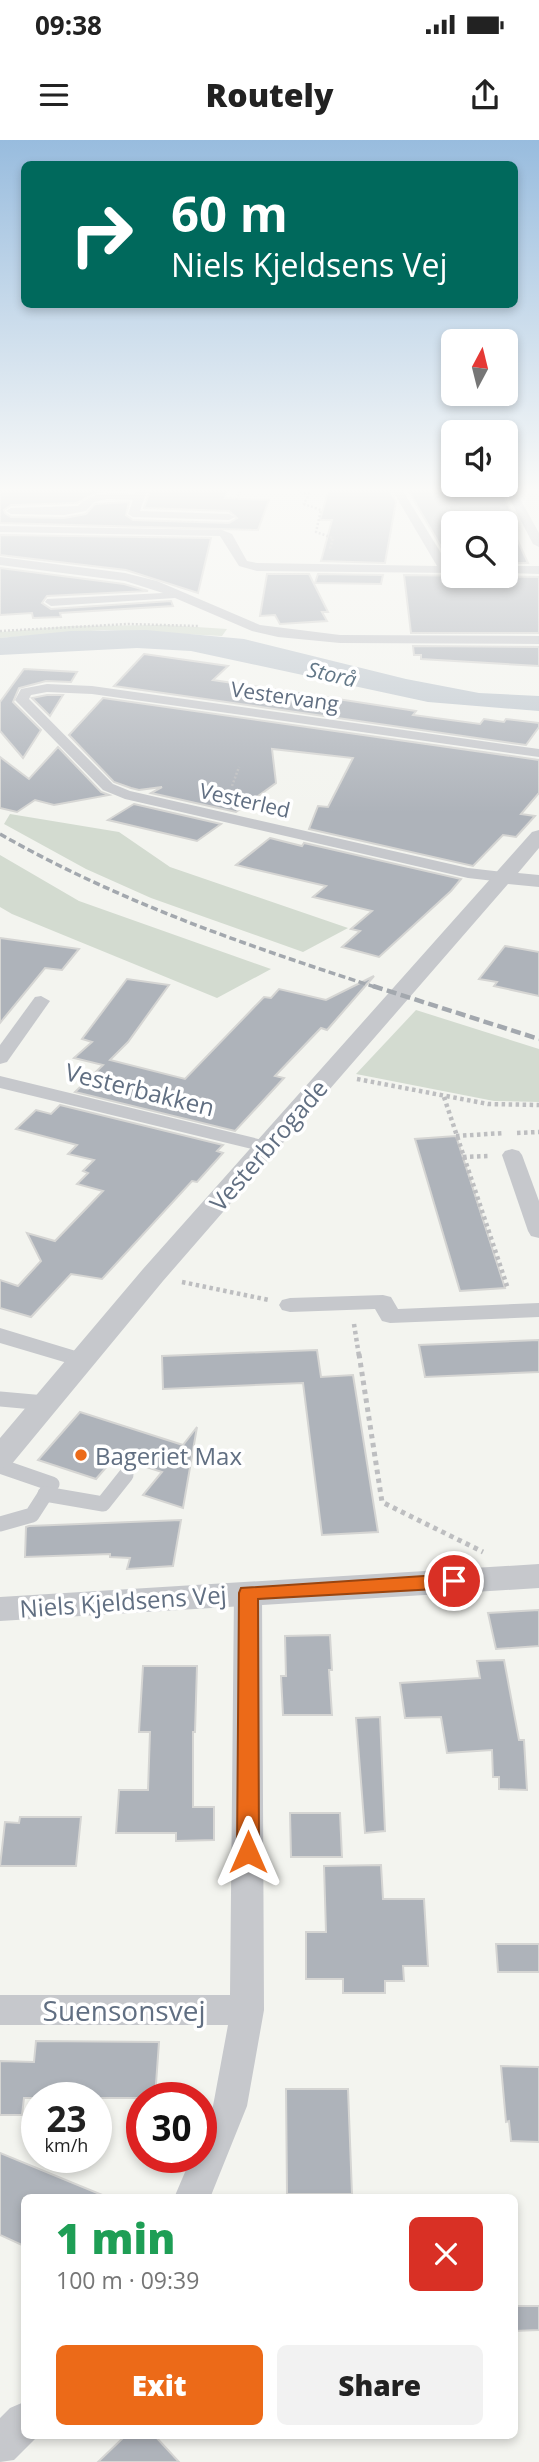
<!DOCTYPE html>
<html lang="en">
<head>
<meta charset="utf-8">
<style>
	:root { --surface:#fff; --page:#f2f2f2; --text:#222; --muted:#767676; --accent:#ec6a18 }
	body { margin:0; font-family:"Open Sans",sans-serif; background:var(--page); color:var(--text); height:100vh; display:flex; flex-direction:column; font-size:26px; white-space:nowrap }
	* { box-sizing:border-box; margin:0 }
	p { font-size:23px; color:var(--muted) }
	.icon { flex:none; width:38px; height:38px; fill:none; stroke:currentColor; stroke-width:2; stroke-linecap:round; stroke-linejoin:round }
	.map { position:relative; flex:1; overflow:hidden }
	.drawer { position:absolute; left:21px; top:2054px; width:497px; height:245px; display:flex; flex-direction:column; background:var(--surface); border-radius:10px; box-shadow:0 4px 10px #0003 }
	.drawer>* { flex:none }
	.banner { position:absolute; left:21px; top:21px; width:497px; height:147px; border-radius:10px; box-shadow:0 4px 10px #0003; background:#00695c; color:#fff; overflow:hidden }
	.needle { width:46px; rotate:7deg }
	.tools { position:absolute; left:441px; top:189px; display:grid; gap:14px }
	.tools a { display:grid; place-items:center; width:77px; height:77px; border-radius:10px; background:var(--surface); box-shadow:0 4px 10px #0003; font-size:35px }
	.speed { position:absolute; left:21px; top:1942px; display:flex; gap:14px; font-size:35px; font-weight:700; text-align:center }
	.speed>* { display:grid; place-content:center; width:91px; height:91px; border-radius:50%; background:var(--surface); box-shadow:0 4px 10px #0003; line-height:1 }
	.speed small { font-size:18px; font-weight:400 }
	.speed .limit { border:10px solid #d22; background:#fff; color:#111 }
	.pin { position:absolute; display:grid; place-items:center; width:60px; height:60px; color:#fff; margin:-30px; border:4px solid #fff; border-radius:50%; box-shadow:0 2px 7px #0007 }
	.me { position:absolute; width:77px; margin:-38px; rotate:0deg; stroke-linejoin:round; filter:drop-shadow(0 0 5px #0008) }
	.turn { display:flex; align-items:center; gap:24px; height:147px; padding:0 35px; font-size:32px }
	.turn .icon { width:91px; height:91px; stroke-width:2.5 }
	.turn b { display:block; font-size:49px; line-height:60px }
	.round { display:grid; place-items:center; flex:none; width:74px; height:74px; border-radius:10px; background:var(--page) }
	.overview { display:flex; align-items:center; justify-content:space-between; height:119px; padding:0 35px }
	h1 { font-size:42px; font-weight:800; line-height:52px; color:#1e9e55 }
	.button { display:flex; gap:14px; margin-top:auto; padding:14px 35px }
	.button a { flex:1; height:80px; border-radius:10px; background:var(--accent); color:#fff; font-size:28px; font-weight:800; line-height:80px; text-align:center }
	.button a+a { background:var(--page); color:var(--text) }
	.status { display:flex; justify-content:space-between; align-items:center; height:49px; padding:0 35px; background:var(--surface); direction:ltr }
	.status svg { height:19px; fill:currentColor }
	header { display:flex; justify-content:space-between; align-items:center; height:91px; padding:0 35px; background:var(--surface); font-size:32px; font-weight:800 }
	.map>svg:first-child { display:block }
	.green { fill:#d3dbd0 }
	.water { fill:#c1c9d0 }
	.building { fill:#aeb3ba; stroke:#d5d5d3; stroke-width:2 }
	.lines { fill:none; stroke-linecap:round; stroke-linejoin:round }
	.path-far2 { stroke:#bdbec0; stroke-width:2.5; stroke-dasharray:2 2; stroke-linecap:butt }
	.path-far1 { stroke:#bdbec0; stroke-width:4.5; stroke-dasharray:3.5 3.5; stroke-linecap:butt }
	.path { stroke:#bdbec0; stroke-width:5; stroke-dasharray:4.5 4.5; stroke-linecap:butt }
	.service { stroke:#c6c8cc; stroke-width:15 }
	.minor { fill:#c6c8cc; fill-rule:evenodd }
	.tertiary { fill:#c6c8cc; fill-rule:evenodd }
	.rail-far1 { stroke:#a3a8ae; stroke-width:3.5; stroke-dasharray:7 3.5; stroke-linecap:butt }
	.rail { stroke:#a3a8ae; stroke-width:4.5; stroke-dasharray:10 4.5; stroke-linecap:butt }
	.route { fill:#ec6a18; stroke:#994510; stroke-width:2 }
	.poi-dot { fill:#ec6a18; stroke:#fff; stroke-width:2.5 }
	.labels { text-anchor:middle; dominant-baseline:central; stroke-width:7; stroke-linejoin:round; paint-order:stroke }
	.far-water-label { font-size:21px; font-style:italic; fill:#627787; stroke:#fff }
	.far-street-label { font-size:21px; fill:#616f82; stroke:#fff }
	.street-label { font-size:24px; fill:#616f82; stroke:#fff }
	.poi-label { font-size:24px; fill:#616f82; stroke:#fff; text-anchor:start }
	.near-street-label { font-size:28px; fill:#616f82; stroke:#fff }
</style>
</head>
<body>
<div class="status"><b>09:38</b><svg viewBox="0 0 49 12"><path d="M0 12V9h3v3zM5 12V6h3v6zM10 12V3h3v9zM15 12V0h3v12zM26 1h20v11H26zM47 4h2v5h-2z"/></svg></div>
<header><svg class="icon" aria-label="menu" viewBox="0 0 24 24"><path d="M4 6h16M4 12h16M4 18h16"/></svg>Routely<svg class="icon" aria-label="share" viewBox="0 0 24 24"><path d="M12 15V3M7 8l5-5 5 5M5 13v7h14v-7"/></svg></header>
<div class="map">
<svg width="539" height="2322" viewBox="0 0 539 2322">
	<rect width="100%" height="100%" fill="#f3f4ef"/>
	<g class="green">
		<path d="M166,485L227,489L222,496L104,490L0,498V492L70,486Z"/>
		<path d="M10,674L119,692L170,727L348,788L303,812L151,758L86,729L4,684Z"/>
		<path d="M0,715L79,761L271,829L217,858L12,774L0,767Z"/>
		<path d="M416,870L539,909V962L494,961L356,934Z"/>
	</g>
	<path class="water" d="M146,490L244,499L406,539L479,553L539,556V571L428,562L191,511L137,508L0,515V498L71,491Z"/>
	<g class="building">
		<path d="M25,348L134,349L97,352L77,363L11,365L4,370L5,373L11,377L64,378L86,374L95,364L129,362L126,375L133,380L229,383L237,378L229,371L144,368L150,350L224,348L228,350L225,358L269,360L258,390L0,383V350Z"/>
		<path d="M329,348H389L396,362L385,423L321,421L332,380H320Z"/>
		<path d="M407,348H500L516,382H509L528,423H506V383H453V424H451Z"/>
		<path d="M0,395L211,398L198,453L126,430L0,415Z"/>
		<path d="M0,428L124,444L148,451L47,456L42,463L51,469L171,461L173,466L60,473L61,477L33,478L32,473L0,475Z"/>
		<path d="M267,434H309L328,472H322L327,481L280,484L275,475L260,476Z"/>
		<path d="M318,434L383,435L381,444L315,443Z"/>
		<path d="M404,435L539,437V493H411Z"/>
		<path d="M413,506L539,507V526L421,519V515H414Z"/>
		<path d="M144,514L228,526L213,540L416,571L413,575L480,584L484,579L504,582L506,579L539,583V587L526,605L114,546Z"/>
		<path d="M24,529L77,532L71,542L46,541L19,548L13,562L41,590L23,618L0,591V562Z"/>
		<path d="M47,555H63L50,576L32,558Z"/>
		<path d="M103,558L539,620V653L521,674L535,676L516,697L503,695L473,726L309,689L318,666L328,667L353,618L272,609L276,643L236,672L151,653L162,647L139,650L131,648L114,642L69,595Z"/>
		<path d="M58,607L101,652L109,655L54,665L35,660L17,672L0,668V617L29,639Z"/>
		<path d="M134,664L221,684L197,701L108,680Z"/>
		<path d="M270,698L302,706L304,703L461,739L451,751L379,817L342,807L360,791L351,789L372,771L313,757L326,746L236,725Z"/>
		<path d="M0,798L79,809L62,830L45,828L0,883Z"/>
		<path d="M505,806L539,812V856L494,846L497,842L479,839Z"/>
		<path d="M374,836L327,890L321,888L275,936L284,938L235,991L75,952L103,925L74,918L92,902L82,899L127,839L169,845L128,902L110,920L185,939L264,857L271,858L279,849L326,860Z"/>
		<path d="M60,965L223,1005L217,1011L223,1013L197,1042L192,1041L102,1139L71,1134L31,1177L0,1168V1140L18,1146L41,1121L27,1093L55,1101L103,1051L77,1044L88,1033L83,1031L94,1020L68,1014L77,1005L16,989L36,970L51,974Z"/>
		<path d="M456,996L505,1148L460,1151L415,999Z"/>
		<path d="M539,1200V1232L425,1237L419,1205Z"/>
		<path d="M317,1210L321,1237L353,1235L378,1392L322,1395L303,1243L163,1249L162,1216Z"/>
		<path d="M80,1272L183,1305L197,1287L183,1368L143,1355L162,1332L115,1317L96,1339L38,1320Z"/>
		<path d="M181,1380L173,1426L127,1429L130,1418L110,1417V1414L25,1417L26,1387L29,1386Z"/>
		<path d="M539,1470V1506L496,1509L488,1473Z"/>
		<path d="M330,1495L332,1530H329L332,1575H283L281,1536H286L285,1496Z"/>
		<path d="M504,1520L519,1600H524L527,1650L499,1649V1637H493L492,1610L447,1613L441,1577L405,1578L400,1543L480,1538L477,1521Z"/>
		<path d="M143,1526H197L195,1592H193V1667H214V1700L176,1701V1693H116L119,1650H148L150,1592H139Z"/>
		<path d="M380,1577L385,1691L365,1693L356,1578Z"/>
		<path d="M290,1673H340L342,1717H291Z"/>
		<path d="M20,1677H81L76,1726H0L5,1682L19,1683Z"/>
		<path d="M381,1725L383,1759H424L428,1826H403L404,1841H385V1853H343V1839H306V1792H326L324,1726Z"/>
		<path d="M496,1804H539V1832H498Z"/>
		<path d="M36,1901L159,1902L155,1958H24L22,1975H0V1921L34,1922Z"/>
		<path d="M501,1926L539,1927V2002L511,2001L509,1981L506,1982Z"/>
		<path d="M286,1949H348L352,2054H287Z"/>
		<path d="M0,2013L107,2057V2058H24V2106L0,2095Z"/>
		<path d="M514,2166H539V2190L514,2191Z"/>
		<path d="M125,2296H155L179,2322H98Z"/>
	</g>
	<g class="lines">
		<g class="path-far2">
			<path d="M300,349L299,352L309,354L304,364L321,370L316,392L333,398L330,409"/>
			<path d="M236,360L241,348"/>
			<path d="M0,491L128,484L198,486"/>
			<path d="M232,646L239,627"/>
		</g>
		<g class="path-far1">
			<path d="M357,939L488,964L539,965"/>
			<path d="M444,957L508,1149"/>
			<path d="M517,993L539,992"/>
			<path d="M456,996L504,993"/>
			<path d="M463,1017L489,1016"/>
			<path d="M182,1142L269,1160"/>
			<path d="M354,1184L359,1216"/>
		</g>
		<path class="path" d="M359,1214L382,1362L483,1412"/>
		<g class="service">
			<path d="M0,1259L45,1263"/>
			<path d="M0,1326L52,1344L32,1375L0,1384"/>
			<path d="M45,1354L103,1364L126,1335"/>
		</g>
		<g class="minor">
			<path d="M138,348H148L140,371L229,374L235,377L229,380L133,377L128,374L133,360L108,359L94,362L86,371L64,375L11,374L6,371L11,368L78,366C93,350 115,353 135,354Z"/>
			<path d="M391,348H401L449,426L453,427V433L257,431L239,426L220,396L0,392V386L222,390L232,394L247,421L257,423L437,426Z"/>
			<path d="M504,348H514L539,393V407L533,404Z"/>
			<path d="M0,417L125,433L157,441L260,485L340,495L539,496V504L340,503L278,497L252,491L175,458L51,466L45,462L47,459L163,453L125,441L0,425Z"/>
			<path d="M539,426V434L506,433V426Z"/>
			<path d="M47,544L92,546L539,609V617L92,554L47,552L31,555L29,559L113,644L130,651L468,728L503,732L511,737L503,742L468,738L125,659L103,650L15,560L21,549Z"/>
			<path d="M41,856L50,861L7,922L0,924V905L35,857Z"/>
			<path d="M0,936L275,1003L278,1007L275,1011L268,1013L0,948Z"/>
			<path d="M512,1009L519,1011L522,1015L539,1061V1098L531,1096L528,1091L502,1015L505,1011Z"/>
			<path d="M383,1155L391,1157L398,1169L539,1163V1177L390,1183L382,1181L375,1169L290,1172L282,1170L279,1165L282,1160L290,1158Z"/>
			<path d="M0,1188L89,1215L93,1220L89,1225L81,1227L0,1203Z"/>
			<path d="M248,1443L258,1446L262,1453L264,1870L247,1966L210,2058H174L191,2018H201V1993L213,1966L228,1885H0V1855H230L234,1453L238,1446Z"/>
			<path d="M24,2262V2296H38L14,2320L0,2322V2278L10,2268Z"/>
		</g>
		<g class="tertiary">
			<path d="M539,690V708L518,733L539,735V747L508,744L163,1141L11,1325L0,1328V1298L143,1129L532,692Z"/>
			<path d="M539,1424V1448L0,1481V1457Z"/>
		</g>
		<path class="rail-far1" d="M0,694C119,762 248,806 378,848"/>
		<path class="rail" d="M373,846L539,899"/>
	</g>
	<linearGradient id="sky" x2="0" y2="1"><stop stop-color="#98bcde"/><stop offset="0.52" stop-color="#fafaf8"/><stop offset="1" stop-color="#fafaf8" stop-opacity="0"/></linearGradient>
	<rect width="539" height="673" fill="url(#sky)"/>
	<path class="route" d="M454,1434L461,1436L464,1441L461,1446L454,1448L258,1459L259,1712L255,1718L248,1720L240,1718L237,1712L239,1453L241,1448Z"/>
	<circle class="poi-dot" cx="81" cy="1315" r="7"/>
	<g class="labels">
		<g class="far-water-label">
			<text transform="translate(332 534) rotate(13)">Storå</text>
		</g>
		<g class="far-street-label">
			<text transform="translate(285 556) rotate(8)">Vestervang</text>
			<text transform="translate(245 660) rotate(13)">Vesterled</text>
		</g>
		<g class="street-label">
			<text transform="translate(140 949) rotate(14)">Vesterbakken</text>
			<text transform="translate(268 1005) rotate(-49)">Vesterbrogade</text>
			<text transform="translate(123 1461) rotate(-4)">Niels Kjeldsens Vej</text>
		</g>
		<g class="poi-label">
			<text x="95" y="1315">Bageriet Max</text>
		</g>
		<g class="near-street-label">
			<text x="124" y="1870">Suensonsvej</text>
		</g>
	</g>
</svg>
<div class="tools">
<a><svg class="needle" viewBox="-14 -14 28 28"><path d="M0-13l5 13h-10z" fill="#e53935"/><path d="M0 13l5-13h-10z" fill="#767676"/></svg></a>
<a><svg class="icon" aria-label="sound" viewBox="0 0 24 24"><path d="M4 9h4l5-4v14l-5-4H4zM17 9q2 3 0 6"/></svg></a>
<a><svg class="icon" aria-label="search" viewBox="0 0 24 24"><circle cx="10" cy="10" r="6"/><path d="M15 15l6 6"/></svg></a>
</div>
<div class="speed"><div>23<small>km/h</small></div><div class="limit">30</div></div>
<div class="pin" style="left:454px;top:1441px;background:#d93025"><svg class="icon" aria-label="arrive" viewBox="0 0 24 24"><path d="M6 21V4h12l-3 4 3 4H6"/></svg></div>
<svg class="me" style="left:248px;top:1712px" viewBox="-20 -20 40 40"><path d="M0-17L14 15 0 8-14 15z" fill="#ec6a18" stroke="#fff" stroke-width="4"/></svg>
<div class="banner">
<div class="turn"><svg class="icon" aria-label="right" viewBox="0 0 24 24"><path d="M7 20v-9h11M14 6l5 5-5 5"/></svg><div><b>60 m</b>Niels Kjeldsens Vej</div></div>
</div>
<section class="drawer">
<div class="overview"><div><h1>1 min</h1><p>100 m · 09:39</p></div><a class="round" style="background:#d93025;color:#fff"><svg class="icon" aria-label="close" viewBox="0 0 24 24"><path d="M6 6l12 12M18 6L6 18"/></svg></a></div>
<div class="button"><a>Exit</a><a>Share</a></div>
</section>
</div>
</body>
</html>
